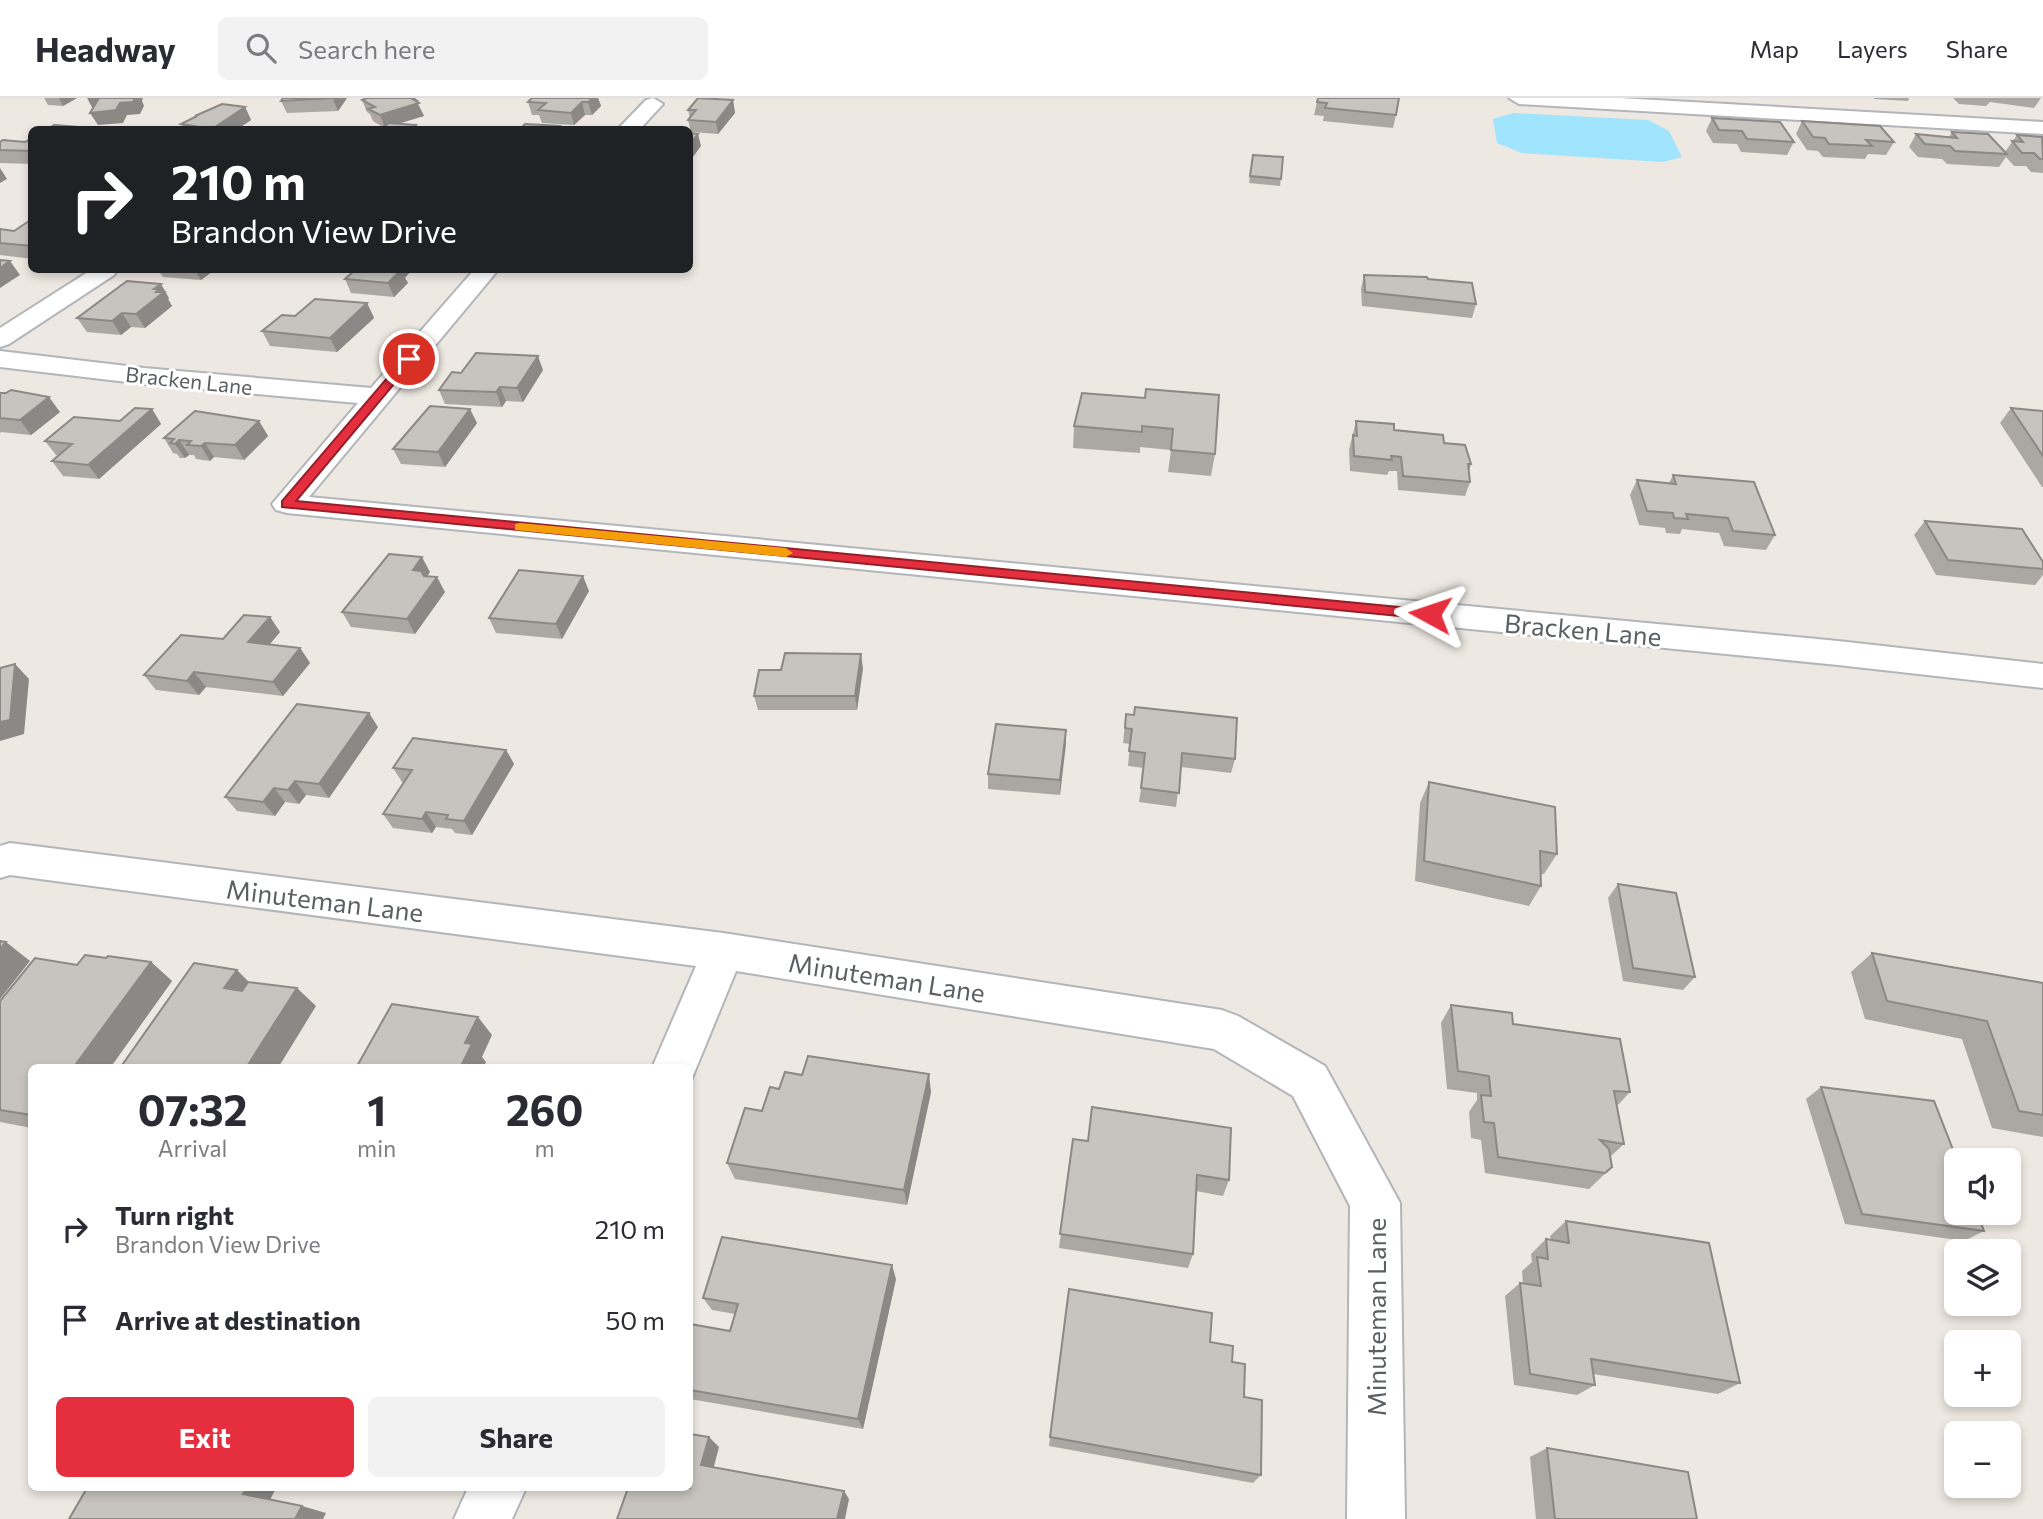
<!DOCTYPE html>
<html lang="en">
<head>
<meta charset="utf-8">
<style>
	:root { --surface:#fff; --page:#f2f2f3; --text:#2b2b33; --muted:#7c7c81; --line:#e1e1e2; --accent:#e52f3e }
	body { margin:0; font-family:Commissioner,sans-serif; background:var(--page); color:var(--text); height:100vh; display:flex; flex-direction:column; font-size:26px; white-space:nowrap }
	* { box-sizing:border-box; margin:0 }
	p { font-size:23px; color:var(--muted) }
	.icon { flex:none; width:38px; height:38px; fill:none; stroke:currentColor; stroke-width:2; stroke-linecap:round; stroke-linejoin:round }
	.map { position:relative; flex:1; overflow:hidden }
	.panel { position:absolute; left:28px; top:966px; width:665px; height:427px; display:flex; flex-direction:column; background:var(--surface); border-radius:10px; box-shadow:0 4px 10px #0003 }
	.panel>* { flex:none }
	.hud { position:absolute; left:28px; top:28px; width:665px; height:147px; border-radius:10px; box-shadow:0 4px 10px #0003; background:#202124; color:#fff; overflow:hidden }
	.controls { position:absolute; left:1944px; top:1050px; display:grid; gap:14px }
	.controls a { display:grid; place-items:center; width:77px; height:77px; border-radius:10px; background:var(--surface); box-shadow:0 4px 10px #0003; font-size:35px }
	.pin { position:absolute; display:grid; place-items:center; width:60px; height:60px; color:#fff; margin:-30px; border:4px solid #fff; border-radius:50%; box-shadow:0 2px 7px #0007 }
	.me { position:absolute; width:77px; margin:-38px; rotate:275deg; stroke-linejoin:round; filter:drop-shadow(0 0 5px #0008) }
	.turn { display:flex; align-items:center; gap:24px; height:147px; padding:0 28px; font-size:32px }
	.turn .icon { width:91px; height:91px; stroke-width:2.5 }
	.turn b { display:block; font-size:49px; line-height:60px }
	.eta { display:flex; justify-content:space-evenly; align-items:center; height:119px; text-align:center }
	.eta b { font-size:42px; font-weight:700; line-height:49px }
	.primary-button { display:flex; gap:14px; margin-top:auto; padding:14px 28px }
	.primary-button a { flex:1; height:80px; border-radius:10px; background:var(--accent); color:#fff; font-size:28px; font-weight:700; line-height:80px; text-align:center }
	.primary-button a+a { background:var(--page); color:var(--text) }
	ul { padding:0; list-style:none }
	li { display:flex; align-items:center; gap:21px; height:91px; padding:0 28px }
	li div { flex:1 }
	li b { display:block; font-size:26px }
	li em { font-style:normal }
	header { display:flex; align-items:center; gap:42px; box-sizing:border-box; height:98px; padding:0 35px; background:var(--surface); border-bottom:2px solid var(--line) }
	header strong { font-size:33px }
	nav { display:flex; gap:38px; margin-inline-start:auto; font-size:24px }
	.search { width:490px; height:63px; background:var(--page); display:flex; align-items:center; gap:18px; box-sizing:border-box; padding:0 24px; border-radius:10px; color:var(--muted); font-size:26px }
	.map>svg:first-child { display:block }
	.water { fill:#a1e4fd }
	.lines { fill:none; stroke-linecap:round; stroke-linejoin:round }
	.minor-casing { stroke:#b2b5b9; stroke-width:4 }
	.minor { fill:#fff; fill-rule:evenodd }
	.wall { fill:#aba8a3 }
	.shaded-wall { fill:#8b8885 }
	.building { fill:#c7c3be; stroke:#8b8885; stroke-width:2 }
	.route { fill:#e52f3e; stroke:#951f28; stroke-width:2 }
	.slow { fill:#f59e0b }
	.labels { text-anchor:middle; dominant-baseline:central; stroke-width:6; stroke-linejoin:round; paint-order:stroke }
	.far-street-label { font-size:21px; fill:#5a5f62; stroke:#fff }
	.street-label { font-size:26px; fill:#5a5f62; stroke:#fff }
</style>
</head>
<body>
<header>
<strong>Headway</strong>
<div class="search"><svg class="icon" aria-label="search" viewBox="0 0 24 24"><circle cx="10" cy="10" r="6"/><path d="M15 15l6 6"/></svg>Search here</div>
<nav><a>Map</a><a>Layers</a><a>Share</a></nav>
</header>
<div class="map">
<svg width="2043" height="1421" viewBox="0 0 2043 1421">
	<rect width="100%" height="100%" fill="#ede8e1"/>
	<path class="water" d="M1513,15L1648,22L1669,33L1682,59L1663,64L1522,55L1497,45L1493,21Z"/>
	<g class="lines">
		<defs>
			<g id="minor">
				<path d="M653,0L663,6L639,32H617L646,2Z"/>
				<path d="M1509,0H1620L2043,24V36L1519,6Z"/>
				<path d="M91,172H118L114,177L9,246L0,249V230Z"/>
				<path d="M474,172H498L309,399L1838,543L2043,566V590L1838,567L287,415L276,412L272,406L358,305L144,286L0,269V253L144,270L371,290Z"/>
				<path d="M10,745L723,835L1222,912L1238,918L1325,968L1400,1105L1405,1421H1347L1350,1108L1293,998L1214,951L736,873L690,985V970H652L696,868L10,777L0,780V748Z"/>
				<path d="M468,1390H526L512,1421H454Z"/>
			</g>
		</defs>
		<use href="#minor" class="minor-casing"/>
		<use href="#minor" class="minor"/>
	</g>
	<g class="wall">
		<path d="M44,0H77L63,8L48,7Z"/>
		<path d="M347,0L338,13L287,15L281,3Z"/>
		<path d="M532,0H598L601,8L592,17H585L574,27L542,25L539,17H532L528,4Z"/>
		<path d="M1318,0L1396,17L1393,30L1323,23L1324,18L1314,17Z"/>
		<path d="M1874,0H1909L1908,3L1874,1Z"/>
		<path d="M1953,0H2041L2034,10L1990,4L1986,8L1959,6Z"/>
		<path d="M362,2H416L424,18L383,29L373,23L370,16L367,14Z"/>
		<path d="M733,2L735,15L718,36L691,34L688,22L690,20L688,12Z"/>
		<path d="M245,9L251,22L236,32H184L181,26L195,19V18Z"/>
		<path d="M1712,20L1794,44L1787,57L1741,54L1737,46L1713,45L1706,33Z"/>
		<path d="M1802,23L1894,44L1886,57L1868,56L1865,61L1823,59L1818,53L1807,52L1796,36Z"/>
		<path d="M1952,34L2005,54L2017,37L2043,39V75L2031,74L2026,68H2014L2006,59L1999,69L1947,66L1942,61L1918,59L1909,49L1916,36L1949,39Z"/>
		<path d="M32,40V66L0,65V44H25Z"/>
		<path d="M1253,57L1283,59L1280,88L1249,85Z"/>
		<path d="M32,121V161L0,157V131L14,133Z"/>
		<path d="M158,172H218L217,173H213L201,182L163,179Z"/>
		<path d="M1364,177L1428,181L1476,206L1472,220L1362,208L1361,191Z"/>
		<path d="M405,180L408,185L394,199L351,195L345,181Z"/>
		<path d="M169,200L168,201L172,208L145,230L131,229L121,237L87,234L77,220Z"/>
		<path d="M367,205L374,220L337,254L270,248L262,233L295,218Z"/>
		<path d="M543,272L523,304L506,303L502,309L445,306L439,292Z"/>
		<path d="M0,295L60,314L31,337L1,334L0,335Z"/>
		<path d="M1145,300L1215,356L1211,378L1168,374L1171,352L1140,349V355L1073,350L1074,328Z"/>
		<path d="M2011,310L2043,313V389H2042L2000,325Z"/>
		<path d="M152,311L161,326L99,381L63,378L52,363L59,358L56,357L45,343L120,323Z"/>
		<path d="M259,323L268,338L244,362L214,359L210,363L196,361L194,357H189L185,360H180L177,356L173,355L164,340Z"/>
		<path d="M1356,323L1444,345L1471,366L1469,373L1470,384L1465,398L1398,392L1397,373H1389L1387,377L1350,373L1349,352Z"/>
		<path d="M477,325L445,369L401,366L393,351Z"/>
		<path d="M1673,377L1775,437L1766,452L1724,448L1719,435L1682,431L1680,436L1666,435L1665,430L1639,427L1630,397L1637,382L1669,385Z"/>
		<path d="M1925,423L2043,464V477L2035,487L1936,477L1914,437Z"/>
		<path d="M430,474L427,478L445,494L415,536L351,529L342,514Z"/>
		<path d="M589,493L562,541L496,535L489,520Z"/>
		<path d="M270,519L280,534L269,547L300,550L310,565L283,598L206,589L199,597L156,592L144,577Z"/>
		<path d="M863,570L857,612H758L754,598L781,572Z"/>
		<path d="M1126,616L1235,661L1231,675L1181,669L1176,709L1139,704L1144,670L1128,668L1130,646L1123,645Z"/>
		<path d="M378,629L329,700L306,697L299,706L285,704L275,718L237,713L225,699Z"/>
		<path d="M1066,632L1060,697L988,691V676Z"/>
		<path d="M506,652L514,666L472,737L455,735L452,731L436,729L432,735L393,730L383,716L404,684H402L393,670Z"/>
		<path d="M1429,684L1557,756L1544,776H1541V788L1529,808L1415,783L1420,705Z"/>
		<path d="M1618,786L1695,879L1683,892L1623,883L1608,800Z"/>
		<path d="M1872,855L2043,885V1039L1992,1030L1962,941L1865,921L1851,874Z"/>
		<path d="M106,860L151,864L172,883L110,970H32V1030L0,1024V903L77,867Z"/>
		<path d="M1451,907L1513,926L1630,994L1617,1008L1624,1046L1610,1059L1612,1069L1589,1091L1485,1075L1481,1042L1471,1040L1469,1014L1477,1002V995L1447,991L1441,925Z"/>
		<path d="M1821,989L1984,1133L1964,1143L1845,1126L1806,1001Z"/>
		<path d="M779,991L931,994L907,1107L735,1081L727,1065L762,1013Z"/>
		<path d="M1073,1041L1229,1082L1223,1098L1196,1093L1193,1156L1188,1170L1059,1150Z"/>
		<path d="M1566,1123L1740,1285L1718,1296L1593,1276L1595,1287L1577,1297L1514,1287L1505,1198L1520,1185L1523,1186L1522,1173L1532,1164L1531,1156L1546,1141L1551,1142L1550,1138Z"/>
		<path d="M896,1181L863,1331L690,1301V1226L730,1233L735,1216L712,1212L703,1200Z"/>
		<path d="M1069,1191L1210,1244L1232,1264L1244,1299L1261,1377L1253,1385L1049,1348Z"/>
		<path d="M1547,1350L1697,1421H1536L1530,1359Z"/>
	</g>
	<g class="shaded-wall">
		<path d="M59,0H77L63,8Z"/>
		<path d="M87,0H99L94,13Z"/>
		<path d="M134,0H143L142,3L144,8L140,16L127,17L123,25L98,27L90,15Z"/>
		<path d="M333,0H347L338,13L333,1Z"/>
		<path d="M593,0H598L601,8L592,17L588,4Z"/>
		<path d="M416,2L424,18L385,30L380,17Z"/>
		<path d="M733,2L735,15L718,36L716,24Z"/>
		<path d="M582,4L585,17L574,27L571,15Z"/>
		<path d="M245,9L251,22L236,32H212Z"/>
		<path d="M698,36L701,48L690,63V46Z"/>
		<path d="M0,70L7,81L0,85Z"/>
		<path d="M10,163L20,177L0,190V170Z"/>
		<path d="M195,172H213V173L201,182Z"/>
		<path d="M396,172H412L405,180L408,185L394,199L388,185Z"/>
		<path d="M161,186L169,200L168,201L172,208L145,230L136,216L154,191Z"/>
		<path d="M367,205L374,220L337,254L330,240Z"/>
		<path d="M122,215L131,229L121,237L112,223Z"/>
		<path d="M538,258L543,272L523,304L517,290Z"/>
		<path d="M500,289L506,303L502,309L496,294Z"/>
		<path d="M49,299L60,314L31,337L20,322Z"/>
		<path d="M152,311L161,326L99,381L88,367Z"/>
		<path d="M470,311L477,325L445,369L438,354Z"/>
		<path d="M259,323L268,338L244,362L235,347Z"/>
		<path d="M179,342L189,357L185,360L175,346Z"/>
		<path d="M205,345L214,359L210,363L201,348Z"/>
		<path d="M422,459L430,474L421,487L413,472Z"/>
		<path d="M583,478L589,493L562,541L556,526Z"/>
		<path d="M437,479L445,494L415,536L407,521Z"/>
		<path d="M270,519L280,534L259,559L248,544Z"/>
		<path d="M300,550L310,565L283,598L273,584Z"/>
		<path d="M861,556L863,570L857,612L855,598Z"/>
		<path d="M15,566L29,581L24,636L0,643V624Z"/>
		<path d="M194,574L206,589L199,597L187,583Z"/>
		<path d="M369,615L378,629L329,700L319,686Z"/>
		<path d="M1066,632V646L1060,697V682Z"/>
		<path d="M506,652L514,666L472,737L464,723Z"/>
		<path d="M295,683L306,697L299,706L288,692Z"/>
		<path d="M274,690L285,704L275,718L263,704Z"/>
		<path d="M426,714L436,729L432,735L422,721Z"/>
		<path d="M6,844L30,863L0,901V851Z"/>
		<path d="M151,864L172,883L110,970H73Z"/>
		<path d="M237,872L256,891L244,909L224,890Z"/>
		<path d="M297,890L316,908L278,970H246Z"/>
		<path d="M478,919L492,937L482,959L486,964L483,970H460L465,945Z"/>
		<path d="M929,976L931,994L907,1107L904,1092Z"/>
		<path d="M892,1167L896,1181L863,1331L858,1321Z"/>
		<path d="M709,1339L719,1349L712,1376L701,1367Z"/>
		<path d="M247,1390H276L269,1404L243,1396Z"/>
		<path d="M844,1393L849,1401L845,1421H837Z"/>
		<path d="M302,1408L326,1415L323,1421H295Z"/>
	</g>
	<g class="building">
		<path d="M99,0H135L133,4L120,5L116,12L90,15Z"/>
		<path d="M283,0H333L281,3Z"/>
		<path d="M367,0H413L416,2H414L419,5L380,17L368,11L375,9L362,2Z"/>
		<path d="M532,0H593L588,4H582L571,15L538,12L546,5L528,4Z"/>
		<path d="M698,0L733,2L716,24L688,22L696,12H688Z"/>
		<path d="M1318,0H1399L1396,17L1325,10L1327,5L1317,4Z"/>
		<path d="M222,6L245,9L212,31L181,26L197,18H195Z"/>
		<path d="M1712,20L1780,24L1794,44L1747,41L1742,33L1719,32Z"/>
		<path d="M1802,23L1880,28L1894,44L1866,42L1872,48L1829,46L1825,40L1813,39Z"/>
		<path d="M389,25L416,27L411,32H379Z"/>
		<path d="M525,26L560,28L557,32H519Z"/>
		<path d="M54,27L80,29L77,32H47Z"/>
		<path d="M1952,34L1988,36L2007,56L1955,53L1950,48L1925,46L1916,36L1957,40Z"/>
		<path d="M690,35L698,36L690,46Z"/>
		<path d="M2017,37L2042,39L2043,61H2040L2034,55H2022L2012,43L2023,44Z"/>
		<path d="M32,40V53L0,52V44L3,42L25,44Z"/>
		<path d="M1253,57L1283,59L1281,81L1250,78Z"/>
		<path d="M32,121V148L0,145V131L14,133Z"/>
		<path d="M0,162L10,163L0,170Z"/>
		<path d="M355,172H401L388,185L345,181Z"/>
		<path d="M1364,177L1427,179L1428,181L1472,185L1476,206L1365,194Z"/>
		<path d="M127,183L161,186L154,191H159L156,194H164L136,216L122,215L112,223L77,220Z"/>
		<path d="M315,201L367,205L330,240L262,233L282,217L295,218Z"/>
		<path d="M476,255L538,258L517,290L500,289L496,294L439,292L452,274L461,275Z"/>
		<path d="M1146,291L1219,297L1215,356L1171,352L1173,331L1142,328V334L1074,328L1082,295L1145,300Z"/>
		<path d="M11,292L49,299L20,322L0,320V295H6Z"/>
		<path d="M430,308L470,311L438,354L393,351Z"/>
		<path d="M135,310L152,311L88,367L52,363L72,346L45,343L74,319L120,323Z"/>
		<path d="M2011,310L2043,313V358Z"/>
		<path d="M195,313L259,323L235,347L205,345L201,348L187,347L191,343L179,342L175,346L170,345L174,341L164,340Z"/>
		<path d="M1356,323L1394,326V332L1443,337L1444,345L1465,347L1471,366H1468L1470,384L1403,378L1401,359L1391,358L1392,362L1354,358L1353,337L1357,338Z"/>
		<path d="M1673,377L1754,384L1775,437L1733,433L1728,420L1686,416L1688,421L1674,420L1673,415L1647,413L1637,382L1676,386Z"/>
		<path d="M1925,423L2022,431L2043,464V471L1948,462Z"/>
		<path d="M389,456L422,459L413,472L421,473L424,478L437,479L407,521L342,514Z"/>
		<path d="M519,472L583,478L556,526L489,520Z"/>
		<path d="M244,517L270,519L248,544L300,550L273,584L194,574L187,583L144,577L181,537L223,541Z"/>
		<path d="M785,555L861,556L855,598H754L759,572H781Z"/>
		<path d="M15,566L10,622L0,624V570Z"/>
		<path d="M297,606L369,615L319,686L295,683L288,692L274,690L263,704L225,699Z"/>
		<path d="M1135,609L1237,620L1235,661L1182,655L1179,695L1141,690L1145,655L1129,653L1132,631L1125,630L1126,616L1134,617Z"/>
		<path d="M996,626L1066,632L1060,682L988,676Z"/>
		<path d="M413,640L506,652L464,723L446,721L448,717L426,714L422,721L383,716L412,672L393,670Z"/>
		<path d="M1429,684L1555,709L1557,756L1540,753L1541,788L1424,763Z"/>
		<path d="M1618,786L1676,795L1695,879L1633,870Z"/>
		<path d="M0,843L6,844L0,851Z"/>
		<path d="M1872,855L2043,885V1017L2019,1013L1987,923L1887,903Z"/>
		<path d="M85,857L106,860L108,858L151,864L73,970H32V1017L0,1012V903L35,860L77,867Z"/>
		<path d="M194,865L237,872L224,890L242,893L248,884L297,890L246,970H120Z"/>
		<path d="M392,906L478,919L465,945L472,946L460,970H356Z"/>
		<path d="M1451,907L1512,915L1513,926L1620,941L1630,994L1614,993L1624,1046L1600,1042L1609,1051L1612,1069L1605,1075L1498,1059L1494,1025L1484,1024L1481,997L1491,998L1489,978L1458,973Z"/>
		<path d="M808,958L929,976L904,1092L727,1065L745,1010L762,1013L770,989L779,991L785,974L802,977Z"/>
		<path d="M1821,989L1934,1003L1957,1062L1956,1115H1977L1984,1133L1862,1116Z"/>
		<path d="M1092,1009L1231,1030L1229,1082L1197,1077L1193,1156L1060,1136L1073,1041L1088,1043Z"/>
		<path d="M1566,1123L1709,1145L1740,1285L1591,1261L1595,1287L1530,1276L1520,1185L1541,1188L1537,1159L1548,1161L1546,1141L1569,1145Z"/>
		<path d="M722,1139L892,1167L858,1321L690,1292V1226L730,1233L738,1206L703,1200Z"/>
		<path d="M1069,1191L1212,1215L1210,1244L1233,1248L1232,1264L1245,1266L1244,1299L1262,1302L1261,1377L1050,1339Z"/>
		<path d="M690,1336L709,1339L701,1367L844,1393L837,1421H617L628,1390H690Z"/>
		<path d="M1547,1350L1688,1374L1697,1421H1555Z"/>
		<path d="M87,1390H247L243,1396L302,1408L295,1421H69Z"/>
	</g>
	<path class="route" d="M405,259L415,261L296,403L1430,512L1437,516L1430,521L282,409V403Z"/>
	<path class="slow" d="M520,425L786,450L793,455L786,459L515,432V426Z"/>
	<g class="labels">
		<g class="far-street-label">
			<text transform="translate(189 282) rotate(6)">Bracken Lane</text>
		</g>
		<g class="street-label">
			<text transform="translate(1583 531) rotate(5)">Bracken Lane</text>
			<text transform="translate(325 802) rotate(7)">Minuteman Lane</text>
			<text transform="translate(887 879) rotate(9)">Minuteman Lane</text>
			<text transform="translate(1375 1219) rotate(-90)">Minuteman Lane</text>
		</g>
	</g>
</svg>
<div class="controls">
<a><svg class="icon" aria-label="sound" viewBox="0 0 24 24"><path d="M4 9h4l5-4v14l-5-4H4zM17 9q2 3 0 6"/></svg></a>
<a><svg class="icon" aria-label="layers" viewBox="0 0 24 24"><path d="M12 4l9 5-9 5-9-5zM3 14l9 5 9-5"/></svg></a>
<a>+</a>
<a>−</a>
</div>
<div class="pin" style="left:409px;top:261px;background:#d93025"><svg class="icon" aria-label="arrive" viewBox="0 0 24 24"><path d="M6 21V4h12l-3 4 3 4H6"/></svg></div>
<svg class="me" style="left:1430px;top:516px" viewBox="-20 -20 40 40"><path d="M0-17L14 15 0 8-14 15z" fill="#e52f3e" stroke="#fff" stroke-width="4"/></svg>
<div class="hud">
<div class="turn"><svg class="icon" aria-label="right" viewBox="0 0 24 24"><path d="M7 20v-9h11M14 6l5 5-5 5"/></svg><div><b>210 m</b>Brandon View Drive</div></div>
</div>
<section class="panel">
<div class="eta">
<div><b>07:32</b><p>Arrival</p></div>
<div><b>1</b><p>min</p></div>
<div><b>260</b><p>m</p></div>
</div>
<ul>
<li><svg class="icon" aria-label="right" viewBox="0 0 24 24"><path d="M7 20v-9h11M14 6l5 5-5 5"/></svg><div><b>Turn right</b><p>Brandon View Drive</p></div><em>210 m</em></li>
<li><svg class="icon" aria-label="arrive" viewBox="0 0 24 24"><path d="M6 21V4h12l-3 4 3 4H6"/></svg><div><b>Arrive at destination</b></div><em>50 m</em></li>
</ul>
<div class="primary-button"><a>Exit</a><a>Share</a></div>
</section>
</div>
</body>
</html>
